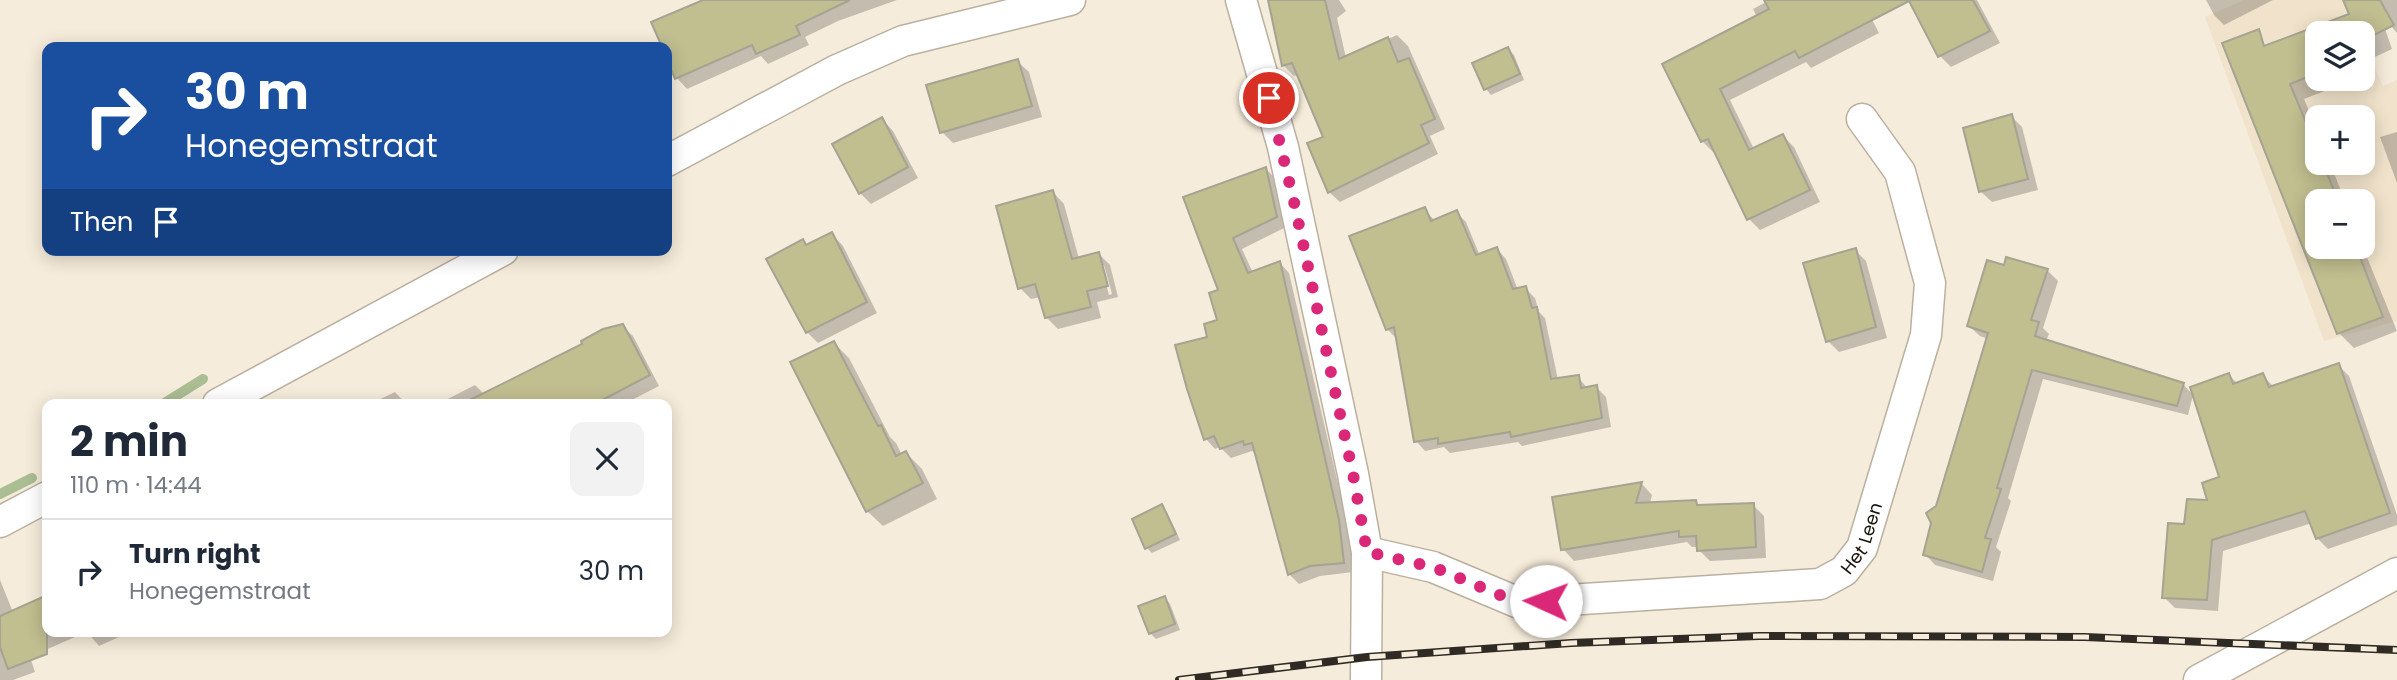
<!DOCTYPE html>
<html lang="en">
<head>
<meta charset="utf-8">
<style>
	:root { --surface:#fff; --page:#f2f2f3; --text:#1f2937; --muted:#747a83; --line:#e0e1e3 }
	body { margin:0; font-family:Poppins,sans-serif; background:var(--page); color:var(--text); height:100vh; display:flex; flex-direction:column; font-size:26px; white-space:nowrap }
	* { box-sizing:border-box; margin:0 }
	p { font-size:23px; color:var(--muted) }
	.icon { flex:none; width:38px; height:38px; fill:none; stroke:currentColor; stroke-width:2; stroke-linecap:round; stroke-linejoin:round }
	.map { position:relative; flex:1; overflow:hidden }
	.details { position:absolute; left:42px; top:399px; width:630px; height:238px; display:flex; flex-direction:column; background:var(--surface); border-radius:14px; box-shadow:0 4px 18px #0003 }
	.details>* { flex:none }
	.top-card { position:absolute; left:42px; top:42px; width:630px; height:214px; border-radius:14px; box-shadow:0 4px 18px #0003; background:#1a4fa0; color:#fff; overflow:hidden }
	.fabs { position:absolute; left:2305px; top:21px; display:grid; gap:14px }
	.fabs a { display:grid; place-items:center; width:70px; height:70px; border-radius:14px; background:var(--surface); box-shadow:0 4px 18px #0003; font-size:35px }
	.pin { position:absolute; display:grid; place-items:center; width:60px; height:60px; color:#fff; margin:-30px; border:4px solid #fff; border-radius:50%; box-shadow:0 2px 7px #0007 }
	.me { position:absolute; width:77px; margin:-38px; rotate:272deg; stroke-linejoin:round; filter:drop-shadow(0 0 5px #0008) }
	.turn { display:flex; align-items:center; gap:24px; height:147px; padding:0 28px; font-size:32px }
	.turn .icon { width:91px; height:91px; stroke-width:2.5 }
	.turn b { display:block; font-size:49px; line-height:60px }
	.then { display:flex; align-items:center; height:66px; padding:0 28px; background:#0003; gap:14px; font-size:26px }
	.round { display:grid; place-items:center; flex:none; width:74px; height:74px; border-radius:14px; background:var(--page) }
	.overview { display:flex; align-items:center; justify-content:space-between; height:119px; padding:0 28px }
	h1 { font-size:42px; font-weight:700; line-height:52px }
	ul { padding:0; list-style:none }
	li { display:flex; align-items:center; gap:21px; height:105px; padding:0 28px; border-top:2px solid var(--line) }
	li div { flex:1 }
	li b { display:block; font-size:26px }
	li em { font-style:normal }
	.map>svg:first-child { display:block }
	.built { fill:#f1e3cb; fill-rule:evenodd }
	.shadow { fill:#0003; fill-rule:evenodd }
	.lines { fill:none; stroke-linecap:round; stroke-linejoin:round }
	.stream { stroke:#aabd93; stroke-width:10 }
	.building { fill:#c1be90; stroke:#a5a392; stroke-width:2 }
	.minor-casing { stroke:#bab0a0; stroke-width:33 }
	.minor { stroke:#fff; stroke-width:30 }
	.rail-casing { stroke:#2f2b24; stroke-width:8 }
	.rail { stroke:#f6ecdb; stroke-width:5; stroke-dasharray:16; stroke-linecap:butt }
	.route { stroke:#db2777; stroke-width:12; stroke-dasharray:0 21.6 }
	.labels { text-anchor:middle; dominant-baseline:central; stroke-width:6; stroke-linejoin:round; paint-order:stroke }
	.street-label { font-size:18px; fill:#17140e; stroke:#f6ecdb }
</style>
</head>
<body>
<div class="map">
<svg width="2397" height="680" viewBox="0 0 2397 680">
	<rect width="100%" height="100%" fill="#f6ecdb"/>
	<path class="built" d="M2244,0H2343L2358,33H2317V79H2362L2363,42L2383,86L2397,80V321L2324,341L2205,17ZM2317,117H2362V163H2317ZM2317,201H2362V247H2317Z"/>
	<g class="shadow">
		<path d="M707,0H897L838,21L805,37L809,45L768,64L761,56L687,89L677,78L667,54V47H664L653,23Z"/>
		<path d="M1270,0H1339L1346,11L1337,18L1346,58L1397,35L1408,46L1445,129L1430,136L1438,154L1340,202L1329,192L1325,138L1298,75L1294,76L1283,65Z"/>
		<path d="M1770,0H1862L1879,33L1811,68L1806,62L1730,100L1754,149L1783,136L1794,147L1820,202L1760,230L1749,219L1716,151L1713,152L1702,141L1665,64L1757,17L1753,9Z"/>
		<path d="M1911,0H1977L2000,43L1951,67L1940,56Z"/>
		<path d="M2206,0H2273L2224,25L2214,15Z"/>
		<path d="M2372,0H2397V33L2391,26Z"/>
		<path d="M2368,8L2383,23L2392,49L2362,63V33H2317V79H2337L2340,85L2304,99L2317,131V163H2330L2345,201H2317V247L2362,245L2397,331L2354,348L2339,333L2231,60Z"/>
		<path d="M1508,49L1514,55L1524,80L1491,95L1486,89L1474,64Z"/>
		<path d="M1017,61L1029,72L1042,117L953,143L942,132Z"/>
		<path d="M2011,116L2022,127L2038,190L1992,202L1980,191Z"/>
		<path d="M882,119L893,131L918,178L871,204L860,193Z"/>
		<path d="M2397,132V183L2380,137Z"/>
		<path d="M1266,169L1276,179L1286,227L1242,249L1253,273L1280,263L1289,273L1349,531L1353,572L1320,576L1299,584L1289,574L1256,454L1252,451L1231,458L1220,447L1215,449L1206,439L1209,338L1220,322V291L1185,198Z"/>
		<path d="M1053,192L1064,204L1079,259L1099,254L1110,265L1118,297L1097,302L1101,318L1058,329L1047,318L1041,297L1031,299L1020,288ZM1101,265H1104L1112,294L1109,295Z"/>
		<path d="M1424,209L1435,221L1456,212L1466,222L1480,256L1497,249L1506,259L1518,290L1525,288L1535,298L1539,312L1545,318L1558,380L1578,377L1588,389L1596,387L1606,397L1611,427L1522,446L1518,442L1450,453L1444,447L1425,451L1416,441L1397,339L1387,329Z"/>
		<path d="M832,234L843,246L877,313L818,343L807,332L803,242L808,246Z"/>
		<path d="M1855,250L1866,261L1887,338L1839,352L1828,341Z"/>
		<path d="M2005,267L2047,270L2058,281L2043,328L2049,334L2046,341L2183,384L2193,395L2188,415L2043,379L2008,498L2011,501L1996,547L2001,552L1993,581L1935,565L1925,554L1988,339L1980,336L1969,326Z"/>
		<path d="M622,326L633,336L659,386L624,404H438L475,385L485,395Z"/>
		<path d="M834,343L849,358L890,437L896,443L902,455L906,453L922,469L937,499L883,526L867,511Z"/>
		<path d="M2338,365L2349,376L2397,515V525L2328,549L2317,538L2312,523L2223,551L2218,611L2175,608L2164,597L2186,526L2210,502L2221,478L2229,375L2238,384L2262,375L2274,387Z"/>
		<path d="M395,392L406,404H370Z"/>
		<path d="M1642,484L1652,495L1650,504L1695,502L1700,506L1753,505L1764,516L1766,558L1710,561L1699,550V547H1692L1687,542L1574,561L1563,549L1554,498Z"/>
		<path d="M1162,506L1167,512L1180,540L1152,553L1147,548Z"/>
		<path d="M0,580L13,612L47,597V632H86L30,657L35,672L13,680H0Z"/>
		<path d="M1165,598L1170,604L1180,630L1156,639L1150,633L1141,607Z"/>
		<path d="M87,632H130L99,646Z"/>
	</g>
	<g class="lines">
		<g class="stream">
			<path d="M163,404L203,379"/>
			<path d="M0,494L32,478"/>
		</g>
	</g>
	<g class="building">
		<path d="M703,0H850L796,26L800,35L756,54L752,45L675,79L667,59V47H662L651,22Z"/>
		<path d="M1268,0H1325L1339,59L1388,37L1398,62L1409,58L1435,119L1421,125L1429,143L1328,193L1307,143L1323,137L1292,63L1282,66Z"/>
		<path d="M1764,0H1973L1990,31L1938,57L1909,1L1799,58L1795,51L1720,89L1749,150L1783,134L1810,190L1747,220L1708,139L1701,142L1662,64L1769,9Z"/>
		<path d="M2343,0H2380L2394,25L2362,41V33H2317V73L2290,84L2317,149V163H2323L2338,201H2317V247H2356L2383,317L2337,334L2222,43L2259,29L2264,46L2349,14Z"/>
		<path d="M1508,47L1520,74L1484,90L1472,63Z"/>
		<path d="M1018,59L1032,106L940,133L926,85Z"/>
		<path d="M2012,114L2028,179L1979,192L1963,128Z"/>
		<path d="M882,117L908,167L859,194L832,144Z"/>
		<path d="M1266,167L1277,217L1233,238L1248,273L1280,261L1339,520L1344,563L1310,566L1288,575L1252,443L1244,445L1243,441L1220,449L1214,436L1204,440L1187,389L1175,345L1207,337L1204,324L1217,320L1209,293L1218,290L1183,197Z"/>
		<path d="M1053,190L1072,259L1099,252L1108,286L1087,291L1091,307L1045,318L1035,284L1018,289L996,206Z"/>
		<path d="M1425,207L1431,221L1457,210L1476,255L1497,247L1513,289L1526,286L1532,308L1537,307L1551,379L1579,375L1581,388L1597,385L1602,418L1511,437L1510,432L1438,444V438L1414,442L1394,327L1386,330L1349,236Z"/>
		<path d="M832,232L867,302L806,333L766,259L803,239L806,245Z"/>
		<path d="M1856,248L1876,327L1826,342L1803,263Z"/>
		<path d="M2006,257L2048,269L2031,320L2039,322L2035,336L2184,383L2177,406L2032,370L1997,488L2001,489L1985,538L1991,539L1982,572L1923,555L1931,523L1926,513L1936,506L1988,333L1967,326L1987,260L2004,265Z"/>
		<path d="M623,324L650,375L595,404H462L582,344L581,341L603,329Z"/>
		<path d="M834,341L878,426L881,425L896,456L906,451L923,483L866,512L790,362Z"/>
		<path d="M2339,363L2390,513L2316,539L2305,511L2212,540L2207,600L2162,598L2168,523L2184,524L2187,499L2207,500L2202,483L2219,477L2190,387L2229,373L2233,384L2263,373L2269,387Z"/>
		<path d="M1642,482L1636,503L1696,500L1697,505L1754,503L1756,547L1697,551L1696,536L1679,537V531L1561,550L1552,497Z"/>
		<path d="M1162,504L1176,534L1145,549L1132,519Z"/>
		<path d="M47,595V654L8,669L0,647V616Z"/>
		<path d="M1165,596L1175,624L1149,634L1138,606Z"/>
	</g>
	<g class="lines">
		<defs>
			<g id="minor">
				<path d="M1241,0L1283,147L1353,474L1367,552L1366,680"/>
				<path d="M667,161L837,70L903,41L1070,0"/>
				<path d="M218,404L503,250"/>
				<path d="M0,522L47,497"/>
				<path id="s1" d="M1367,552L1433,567L1519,603L1820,584L1844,571L1862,548L1926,335L1930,283L1900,172L1862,119"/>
				<path d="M2199,680L2397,573"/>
			</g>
		</defs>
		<use href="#minor" class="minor-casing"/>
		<use href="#minor" class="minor"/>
		<defs>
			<path id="rail" d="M1179,680L1367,657L1571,643L1759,636L2085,637L2397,650"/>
		</defs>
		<use href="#rail" class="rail-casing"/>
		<use href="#rail" class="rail"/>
	</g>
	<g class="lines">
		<path class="route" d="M1269,98L1294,202L1353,474L1367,552L1433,567L1519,603L1546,601"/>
	</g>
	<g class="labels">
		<g class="street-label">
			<text stroke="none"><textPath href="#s1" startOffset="528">Het Leen</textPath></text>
		</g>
	</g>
</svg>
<div class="fabs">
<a><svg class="icon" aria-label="layers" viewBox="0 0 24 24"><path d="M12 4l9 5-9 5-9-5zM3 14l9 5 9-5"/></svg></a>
<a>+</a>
<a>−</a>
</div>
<div class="pin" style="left:1269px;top:98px;background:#d93025"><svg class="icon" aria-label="arrive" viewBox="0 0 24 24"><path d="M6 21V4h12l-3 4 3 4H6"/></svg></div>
<svg class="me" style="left:1546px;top:601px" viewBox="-20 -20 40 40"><circle r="19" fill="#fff"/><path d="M0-13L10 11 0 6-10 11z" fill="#db2777"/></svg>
<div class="top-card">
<div class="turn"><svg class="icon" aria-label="right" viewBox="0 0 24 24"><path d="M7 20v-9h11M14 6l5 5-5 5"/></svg><div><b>30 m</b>Honegemstraat</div></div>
<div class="then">Then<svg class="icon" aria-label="arrive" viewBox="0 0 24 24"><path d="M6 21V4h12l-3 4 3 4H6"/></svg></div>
</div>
<section class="details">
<div class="overview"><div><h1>2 min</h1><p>110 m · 14:44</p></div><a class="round"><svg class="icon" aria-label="close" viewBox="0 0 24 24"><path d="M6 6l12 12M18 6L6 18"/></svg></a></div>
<ul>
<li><svg class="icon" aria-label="right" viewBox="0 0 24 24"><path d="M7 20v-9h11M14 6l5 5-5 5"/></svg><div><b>Turn right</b><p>Honegemstraat</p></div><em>30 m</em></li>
</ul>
</section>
</div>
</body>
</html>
